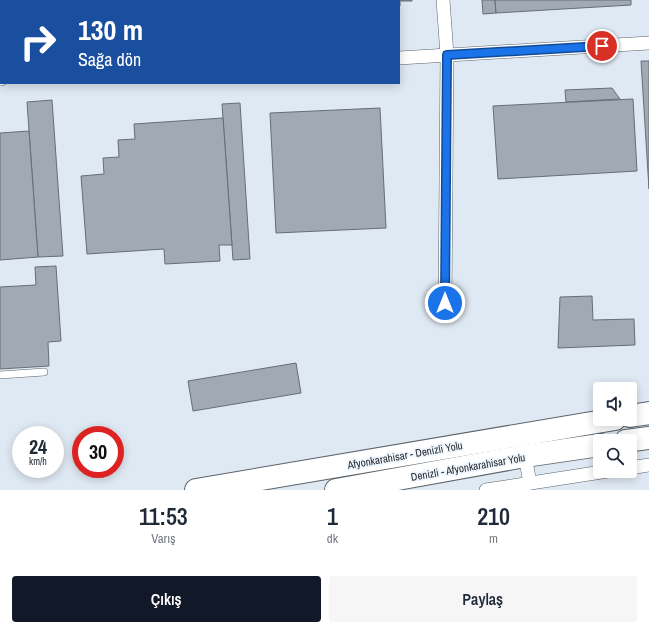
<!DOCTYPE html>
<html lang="tr">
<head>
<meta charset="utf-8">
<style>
	:root { --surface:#fff; --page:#f6f6f7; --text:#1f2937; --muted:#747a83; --accent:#111827 }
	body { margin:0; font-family:"Archivo Narrow",sans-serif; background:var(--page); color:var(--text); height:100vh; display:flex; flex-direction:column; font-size:15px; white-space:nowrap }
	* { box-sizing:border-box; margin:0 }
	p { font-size:13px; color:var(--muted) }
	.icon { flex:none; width:22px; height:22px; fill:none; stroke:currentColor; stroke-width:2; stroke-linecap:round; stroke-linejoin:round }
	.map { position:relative; height:490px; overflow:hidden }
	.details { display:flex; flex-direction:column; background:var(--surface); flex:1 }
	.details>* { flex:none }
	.guide { position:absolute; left:0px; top:0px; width:400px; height:84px; box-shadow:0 2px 10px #0003; background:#1a4fa0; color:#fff; overflow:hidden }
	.controls { position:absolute; left:593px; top:382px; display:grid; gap:8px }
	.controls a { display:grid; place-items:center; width:44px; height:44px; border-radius:4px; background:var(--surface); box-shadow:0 2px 10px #0003; font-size:20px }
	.speed { position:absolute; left:12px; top:426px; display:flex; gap:8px; font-size:20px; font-weight:700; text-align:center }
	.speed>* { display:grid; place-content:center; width:52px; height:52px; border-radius:50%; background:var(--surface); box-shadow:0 2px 10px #0003; line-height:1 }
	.speed small { font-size:10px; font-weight:400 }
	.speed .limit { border:6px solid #d22; background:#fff; color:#111 }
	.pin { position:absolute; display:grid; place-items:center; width:34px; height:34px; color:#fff; margin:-17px; border:2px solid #fff; border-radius:50%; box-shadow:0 1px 4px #0007 }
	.me { position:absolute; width:44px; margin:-22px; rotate:0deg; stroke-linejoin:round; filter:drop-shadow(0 0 3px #0008) }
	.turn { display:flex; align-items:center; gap:14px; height:84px; padding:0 12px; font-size:18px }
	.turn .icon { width:52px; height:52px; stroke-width:2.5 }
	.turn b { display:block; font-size:28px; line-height:34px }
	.eta { display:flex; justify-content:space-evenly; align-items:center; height:68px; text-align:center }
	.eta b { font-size:24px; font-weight:600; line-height:28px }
	.cta { display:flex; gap:8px; margin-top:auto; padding:8px 12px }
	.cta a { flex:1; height:46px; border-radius:4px; background:var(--accent); color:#fff; font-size:16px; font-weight:600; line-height:46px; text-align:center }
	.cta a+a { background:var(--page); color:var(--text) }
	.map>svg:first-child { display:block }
	.building { fill:#a1aab3; stroke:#656e76 }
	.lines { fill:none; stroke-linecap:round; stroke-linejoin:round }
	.lane-casing { stroke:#5b646b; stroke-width:8 }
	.street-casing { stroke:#5b646b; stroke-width:14 }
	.highway-casing { stroke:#5b646b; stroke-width:24 }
	.lane { stroke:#fff; stroke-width:7 }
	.street { stroke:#fff; stroke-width:13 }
	.highway { stroke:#fff; stroke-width:22 }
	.route-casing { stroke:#114b97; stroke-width:10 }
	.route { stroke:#1a73e8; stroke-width:7 }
	.labels { text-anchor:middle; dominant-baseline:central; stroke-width:3.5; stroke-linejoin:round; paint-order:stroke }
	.street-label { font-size:11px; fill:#272b2e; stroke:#eef6fe }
</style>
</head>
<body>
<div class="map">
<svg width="649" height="490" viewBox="0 0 649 490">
	<rect width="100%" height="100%" fill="#dfe9f3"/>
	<g class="building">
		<path d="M254,0H412V1H400V6H399V1Z"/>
		<path d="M482,0H495L496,13L483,14Z"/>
		<path d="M495,0H631V5L496,13Z"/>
		<path d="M641,61H649V189Z"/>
		<path d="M612,88L620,99L566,102L565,90Z"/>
		<path d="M633,99L637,171L498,179L493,106Z"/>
		<path d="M52,100L63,256L38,257L27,102Z"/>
		<path d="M240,103L250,259L233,260L222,104Z"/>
		<path d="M380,108L386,228L276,233L270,113Z"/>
		<path d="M223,118L232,245H219L220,261L165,264L164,249L87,254L81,176L104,174L103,158L119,157L118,140L135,139L134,124Z"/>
		<path d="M29,131L38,257L0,260V133Z"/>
		<path d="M56,266L61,341L48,342L49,366L0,369V287L36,285L35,267Z"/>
		<path d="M592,296L593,320L634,319L635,345L558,348L560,297Z"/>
		<path d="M296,363L301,393L193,411L188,381Z"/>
	</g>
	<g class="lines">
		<defs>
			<g id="lane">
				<path d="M0,43H1"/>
				<path d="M0,375L44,372"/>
			</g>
			<g id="street">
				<path d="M443,0L447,55L445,303"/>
				<path d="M399,58L649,43"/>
				<path d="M0,79H1"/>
				<path d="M525,456L530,483"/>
				<path d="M630,468L649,465"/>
				<path d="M486,490L608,471"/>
			</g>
			<g id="highway">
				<path d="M630,416L649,413"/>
				<path d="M626,441L649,438"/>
				<path d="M196,490L615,419"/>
				<path d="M336,490L525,456L600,445"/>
			</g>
		</defs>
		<use href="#lane" class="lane-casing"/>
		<use href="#street" class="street-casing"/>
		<use href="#highway" class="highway-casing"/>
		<use href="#lane" class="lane"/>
		<use href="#street" class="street"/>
		<use href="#highway" class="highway"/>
	</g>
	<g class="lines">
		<defs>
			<path id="route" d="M445,303L447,55L602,46"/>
		</defs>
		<use href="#route" class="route-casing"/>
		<use href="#route" class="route"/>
	</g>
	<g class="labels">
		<g class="street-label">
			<text transform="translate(405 455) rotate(-10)">Afyonkarahisar - Denizli Yolu</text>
			<text transform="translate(468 467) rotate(-10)">Denizli - Afyonkarahisar Yolu</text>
		</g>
	</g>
</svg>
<div class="controls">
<a><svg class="icon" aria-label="sound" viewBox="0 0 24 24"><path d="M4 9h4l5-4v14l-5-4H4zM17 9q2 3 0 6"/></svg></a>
<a><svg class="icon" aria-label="search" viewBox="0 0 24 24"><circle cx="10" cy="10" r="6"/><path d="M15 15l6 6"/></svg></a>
</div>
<div class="speed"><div>24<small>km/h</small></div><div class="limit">30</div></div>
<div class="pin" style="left:602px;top:46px;background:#d93025"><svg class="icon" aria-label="arrive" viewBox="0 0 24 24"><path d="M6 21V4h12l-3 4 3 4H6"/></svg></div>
<svg class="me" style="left:445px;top:303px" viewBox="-20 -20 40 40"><circle r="17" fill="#1a73e8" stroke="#fff" stroke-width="3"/><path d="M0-11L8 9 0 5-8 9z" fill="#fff"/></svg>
<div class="guide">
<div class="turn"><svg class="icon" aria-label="right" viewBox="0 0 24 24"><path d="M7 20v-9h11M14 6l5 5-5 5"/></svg><div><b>130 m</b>Sağa dön</div></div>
</div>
</div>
<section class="details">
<div class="eta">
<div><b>11:53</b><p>Varış</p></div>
<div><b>1</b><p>dk</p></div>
<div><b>210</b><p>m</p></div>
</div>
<div class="cta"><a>Çıkış</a><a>Paylaş</a></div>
</section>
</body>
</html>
